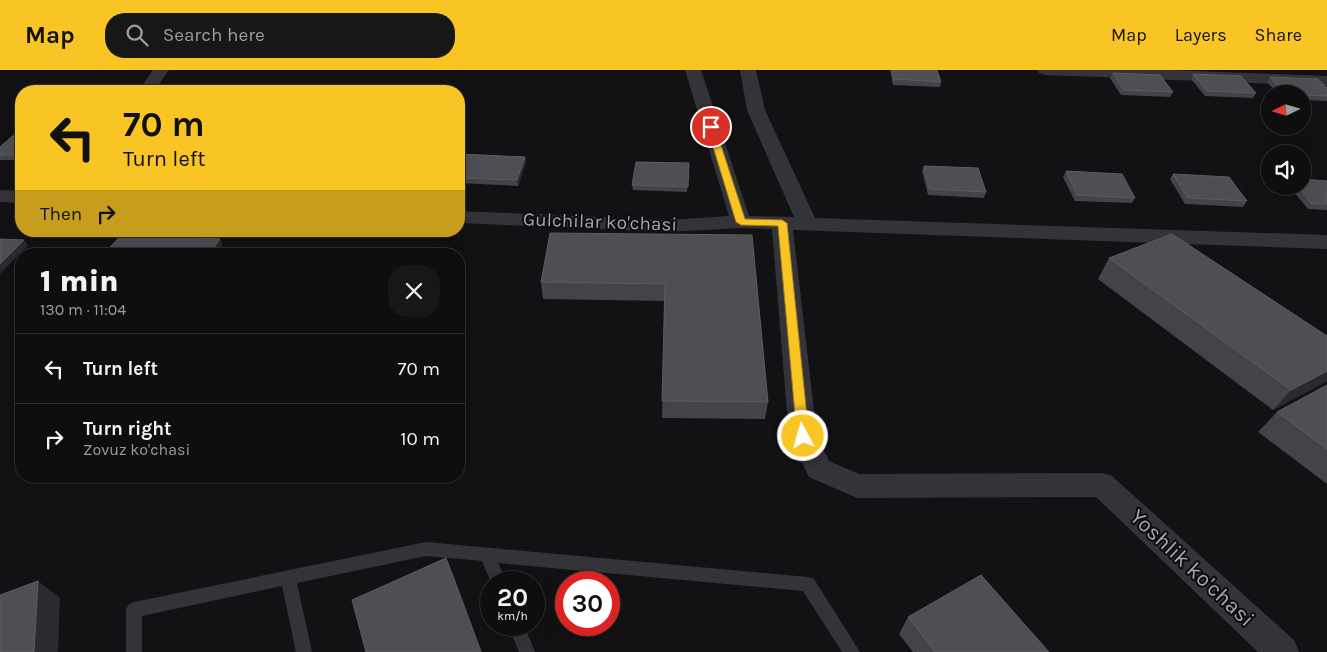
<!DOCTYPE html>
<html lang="en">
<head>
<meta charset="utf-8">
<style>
	:root { --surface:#0e0e0f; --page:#171718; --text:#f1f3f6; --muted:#9b9c9e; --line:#2e2e2f; --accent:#f9c525 }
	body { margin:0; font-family:Karla,sans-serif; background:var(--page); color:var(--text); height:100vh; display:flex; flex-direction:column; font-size:19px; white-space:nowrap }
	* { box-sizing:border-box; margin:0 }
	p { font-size:16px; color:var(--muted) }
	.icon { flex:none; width:28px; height:28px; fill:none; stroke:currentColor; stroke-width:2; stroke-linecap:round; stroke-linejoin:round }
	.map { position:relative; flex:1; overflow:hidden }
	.panel { position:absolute; left:15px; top:178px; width:450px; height:235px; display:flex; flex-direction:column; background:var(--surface); border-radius:20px; box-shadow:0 5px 20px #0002,0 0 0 1px var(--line) }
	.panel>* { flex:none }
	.top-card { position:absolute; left:15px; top:15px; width:450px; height:152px; border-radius:20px; box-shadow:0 5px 20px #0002,0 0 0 1px var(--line); background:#f9c525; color:#111; overflow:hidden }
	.needle { width:32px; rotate:265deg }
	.fabs { position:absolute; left:1261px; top:15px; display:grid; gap:10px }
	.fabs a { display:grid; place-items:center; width:50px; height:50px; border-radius:50%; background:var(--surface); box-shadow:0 5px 20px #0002,0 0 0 1px var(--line); font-size:25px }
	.speed { position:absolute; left:480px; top:501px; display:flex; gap:10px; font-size:25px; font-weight:700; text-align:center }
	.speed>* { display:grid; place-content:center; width:65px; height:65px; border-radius:50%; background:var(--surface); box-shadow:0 5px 20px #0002,0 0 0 1px var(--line); line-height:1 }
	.speed small { font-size:12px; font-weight:400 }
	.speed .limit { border:8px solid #d22; background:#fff; color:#111 }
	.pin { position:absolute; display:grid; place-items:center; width:42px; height:42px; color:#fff; margin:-21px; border:2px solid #fff; border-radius:50%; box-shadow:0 1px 5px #0007 }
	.me { position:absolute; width:55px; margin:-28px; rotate:354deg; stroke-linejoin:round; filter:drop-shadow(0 0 4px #0008) }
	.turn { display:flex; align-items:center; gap:18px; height:105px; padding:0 25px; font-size:22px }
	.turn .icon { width:65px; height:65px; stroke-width:2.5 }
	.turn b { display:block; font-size:35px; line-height:42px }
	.then { display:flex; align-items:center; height:48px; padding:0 25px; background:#0003; gap:10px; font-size:19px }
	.round { display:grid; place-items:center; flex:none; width:52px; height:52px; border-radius:20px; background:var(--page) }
	.head { display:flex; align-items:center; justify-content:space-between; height:85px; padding:0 25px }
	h1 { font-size:30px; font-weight:800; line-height:38px }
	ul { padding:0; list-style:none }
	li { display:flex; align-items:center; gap:15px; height:70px; padding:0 25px; border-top:1px solid var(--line) }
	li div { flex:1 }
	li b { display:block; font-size:19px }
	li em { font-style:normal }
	header { display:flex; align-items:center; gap:30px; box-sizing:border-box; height:70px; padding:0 25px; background:var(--accent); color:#111 }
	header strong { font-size:24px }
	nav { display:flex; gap:28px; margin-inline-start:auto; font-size:18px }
	.search { width:350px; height:45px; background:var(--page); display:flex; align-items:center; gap:12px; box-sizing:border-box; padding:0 18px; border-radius:20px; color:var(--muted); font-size:19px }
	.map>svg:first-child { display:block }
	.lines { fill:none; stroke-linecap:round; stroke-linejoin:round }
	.service { fill:#333339; fill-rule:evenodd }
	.minor { fill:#333339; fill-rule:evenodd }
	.wall { fill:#434349 }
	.shaded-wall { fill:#2b2b2f }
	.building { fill:#4e4e55; stroke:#5b5c64 }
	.route { fill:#f9c525; stroke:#a28018 }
	.labels { text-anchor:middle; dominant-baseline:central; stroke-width:4; stroke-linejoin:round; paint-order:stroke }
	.street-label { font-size:19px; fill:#a3a7b5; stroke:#0d0d0f }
	.near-street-label { font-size:22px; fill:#a3a7b5; stroke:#0d0d0f }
</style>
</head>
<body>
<header>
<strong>Map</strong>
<div class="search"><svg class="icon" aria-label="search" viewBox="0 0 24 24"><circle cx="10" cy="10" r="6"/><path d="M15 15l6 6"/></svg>Search here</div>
<nav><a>Map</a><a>Layers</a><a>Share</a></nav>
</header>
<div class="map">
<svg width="1327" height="582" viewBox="0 0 1327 582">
	<rect width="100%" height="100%" fill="#121214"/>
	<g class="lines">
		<g class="service">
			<path d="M426,472L808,507L814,509L860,582H842L803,521L498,493L507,512H491L482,491L426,486L297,513L312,582H296L282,516L142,546V582H126V540L128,535L134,532Z"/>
			<path d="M508,555H524L535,582H519Z"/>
		</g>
		<g class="minor">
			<path d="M153,0H169L154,21H138Z"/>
			<path d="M685,0H701L749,146L794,147L747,40L740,0H756L765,40L815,148L1327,165V179L793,160L817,366L829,391L859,404L1102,403L1112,406L1294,570L1299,582H1258L1096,427L857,428L809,407L789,366L772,159L741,158L668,162L459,153V141L668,150L729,146Z"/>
			<path d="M1037,0H1170L1327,6V16L1045,5L1039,3Z"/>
			<path d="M0,120L21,121V133L0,132Z"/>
		</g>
	</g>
	<g class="wall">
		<path d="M890,0H937L941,12L940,17L893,15Z"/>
		<path d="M1113,3L1173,22L1170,27L1121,25L1110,8Z"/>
		<path d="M1193,4L1256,23L1253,28L1205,26L1191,9Z"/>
		<path d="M1270,7L1327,18V31L1302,30V24H1278L1267,12Z"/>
		<path d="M21,63V90H0V77Z"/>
		<path d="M459,84L525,87L526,92L518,116L459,113Z"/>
		<path d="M689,93L687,122L633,120L632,115Z"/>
		<path d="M924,96L986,122L984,128L928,125L922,101Z"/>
		<path d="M1066,101L1135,128L1132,133L1075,131L1063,107Z"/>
		<path d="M1173,104L1247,131L1243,137L1185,134L1170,109Z"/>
		<path d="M1327,111V140L1308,139L1289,116H1302Z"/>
		<path d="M752,165L768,332L765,349L662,348L665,231L543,229L541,212Z"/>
		<path d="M1109,188L1327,311L1273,340L1098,209Z"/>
		<path d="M1327,315V414L1258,362L1277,342Z"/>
		<path d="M908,547L1049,582H913L899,564Z"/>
	</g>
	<g class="shaded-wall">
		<path d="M525,87L526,92L518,116L517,110Z"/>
		<path d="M220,169L223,174L216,184H209Z"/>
		<path d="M24,170L28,175L0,204V194Z"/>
		<path d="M1327,301V311L1273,340L1291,320Z"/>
		<path d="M446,488L454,506L482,582H481Z"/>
		<path d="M38,511L60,528L58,582H34Z"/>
	</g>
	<g class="building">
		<path d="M892,0H937L941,12L894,9Z"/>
		<path d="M1113,3L1160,5L1173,22L1124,20Z"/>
		<path d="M1193,4L1241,6L1256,23L1207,21Z"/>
		<path d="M1270,7L1318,9L1327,18V26L1302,25V24H1286Z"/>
		<path d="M16,63H21V85H0V77Z"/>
		<path d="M459,84L525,87L517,110L459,108Z"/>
		<path d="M636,92L689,93L688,117L632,115Z"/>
		<path d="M924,96L978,98L986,122L929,119Z"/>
		<path d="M1066,101L1122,104L1135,128L1077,125Z"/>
		<path d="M1173,104L1229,107L1247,131L1188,128Z"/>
		<path d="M1302,109L1327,111V134H1312L1298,116H1302Z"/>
		<path d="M550,163L752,165L768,332L662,331L665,214L541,212Z"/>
		<path d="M122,164L220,169L209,184H104Z"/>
		<path d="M1172,164L1327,266V301L1291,320L1109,188Z"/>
		<path d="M0,169L24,170L0,194Z"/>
		<path d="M1327,315V379L1277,342Z"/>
		<path d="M446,488L481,582H366L352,530Z"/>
		<path d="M981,505L1049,582H935L908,547Z"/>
		<path d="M38,511L34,582H0V525Z"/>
	</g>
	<path class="route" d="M711,55L715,57L745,149L782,150L787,153L809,366L808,369H799L797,366L778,156L741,155L736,152L707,57Z"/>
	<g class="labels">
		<g class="street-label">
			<text transform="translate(600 152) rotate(2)">Gulchilar ko'chasi</text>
		</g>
		<g class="near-street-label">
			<text transform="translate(1192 498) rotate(43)">Yoshlik ko'chasi</text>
		</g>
	</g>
</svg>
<div class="fabs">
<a><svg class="needle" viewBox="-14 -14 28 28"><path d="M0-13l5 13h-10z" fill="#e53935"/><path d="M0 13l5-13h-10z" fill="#9b9c9e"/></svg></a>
<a><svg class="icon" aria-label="sound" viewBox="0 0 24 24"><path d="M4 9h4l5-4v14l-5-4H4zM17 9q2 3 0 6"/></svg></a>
</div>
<div class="speed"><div>20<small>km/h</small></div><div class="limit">30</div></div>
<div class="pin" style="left:711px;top:57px;background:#d93025"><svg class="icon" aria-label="arrive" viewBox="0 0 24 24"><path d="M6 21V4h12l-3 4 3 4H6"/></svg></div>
<svg class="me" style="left:803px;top:366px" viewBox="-20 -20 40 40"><circle r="17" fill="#f9c525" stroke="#fff" stroke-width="3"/><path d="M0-11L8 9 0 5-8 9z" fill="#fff"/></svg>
<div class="top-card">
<div class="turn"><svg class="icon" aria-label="left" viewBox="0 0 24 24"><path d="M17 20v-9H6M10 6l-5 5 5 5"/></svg><div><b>70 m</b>Turn left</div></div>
<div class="then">Then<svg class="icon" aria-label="right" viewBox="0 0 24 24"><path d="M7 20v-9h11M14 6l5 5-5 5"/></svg></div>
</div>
<section class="panel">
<div class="head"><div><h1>1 min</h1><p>130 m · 11:04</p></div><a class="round"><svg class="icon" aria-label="close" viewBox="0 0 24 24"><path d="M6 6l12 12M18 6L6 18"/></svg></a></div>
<ul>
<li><svg class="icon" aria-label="left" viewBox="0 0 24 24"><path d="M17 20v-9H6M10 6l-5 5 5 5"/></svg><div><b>Turn left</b></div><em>70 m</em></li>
<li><svg class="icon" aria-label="right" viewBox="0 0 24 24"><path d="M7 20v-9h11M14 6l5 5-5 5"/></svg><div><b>Turn right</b><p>Zovuz ko'chasi</p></div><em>10 m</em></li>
</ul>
</section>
</div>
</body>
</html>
